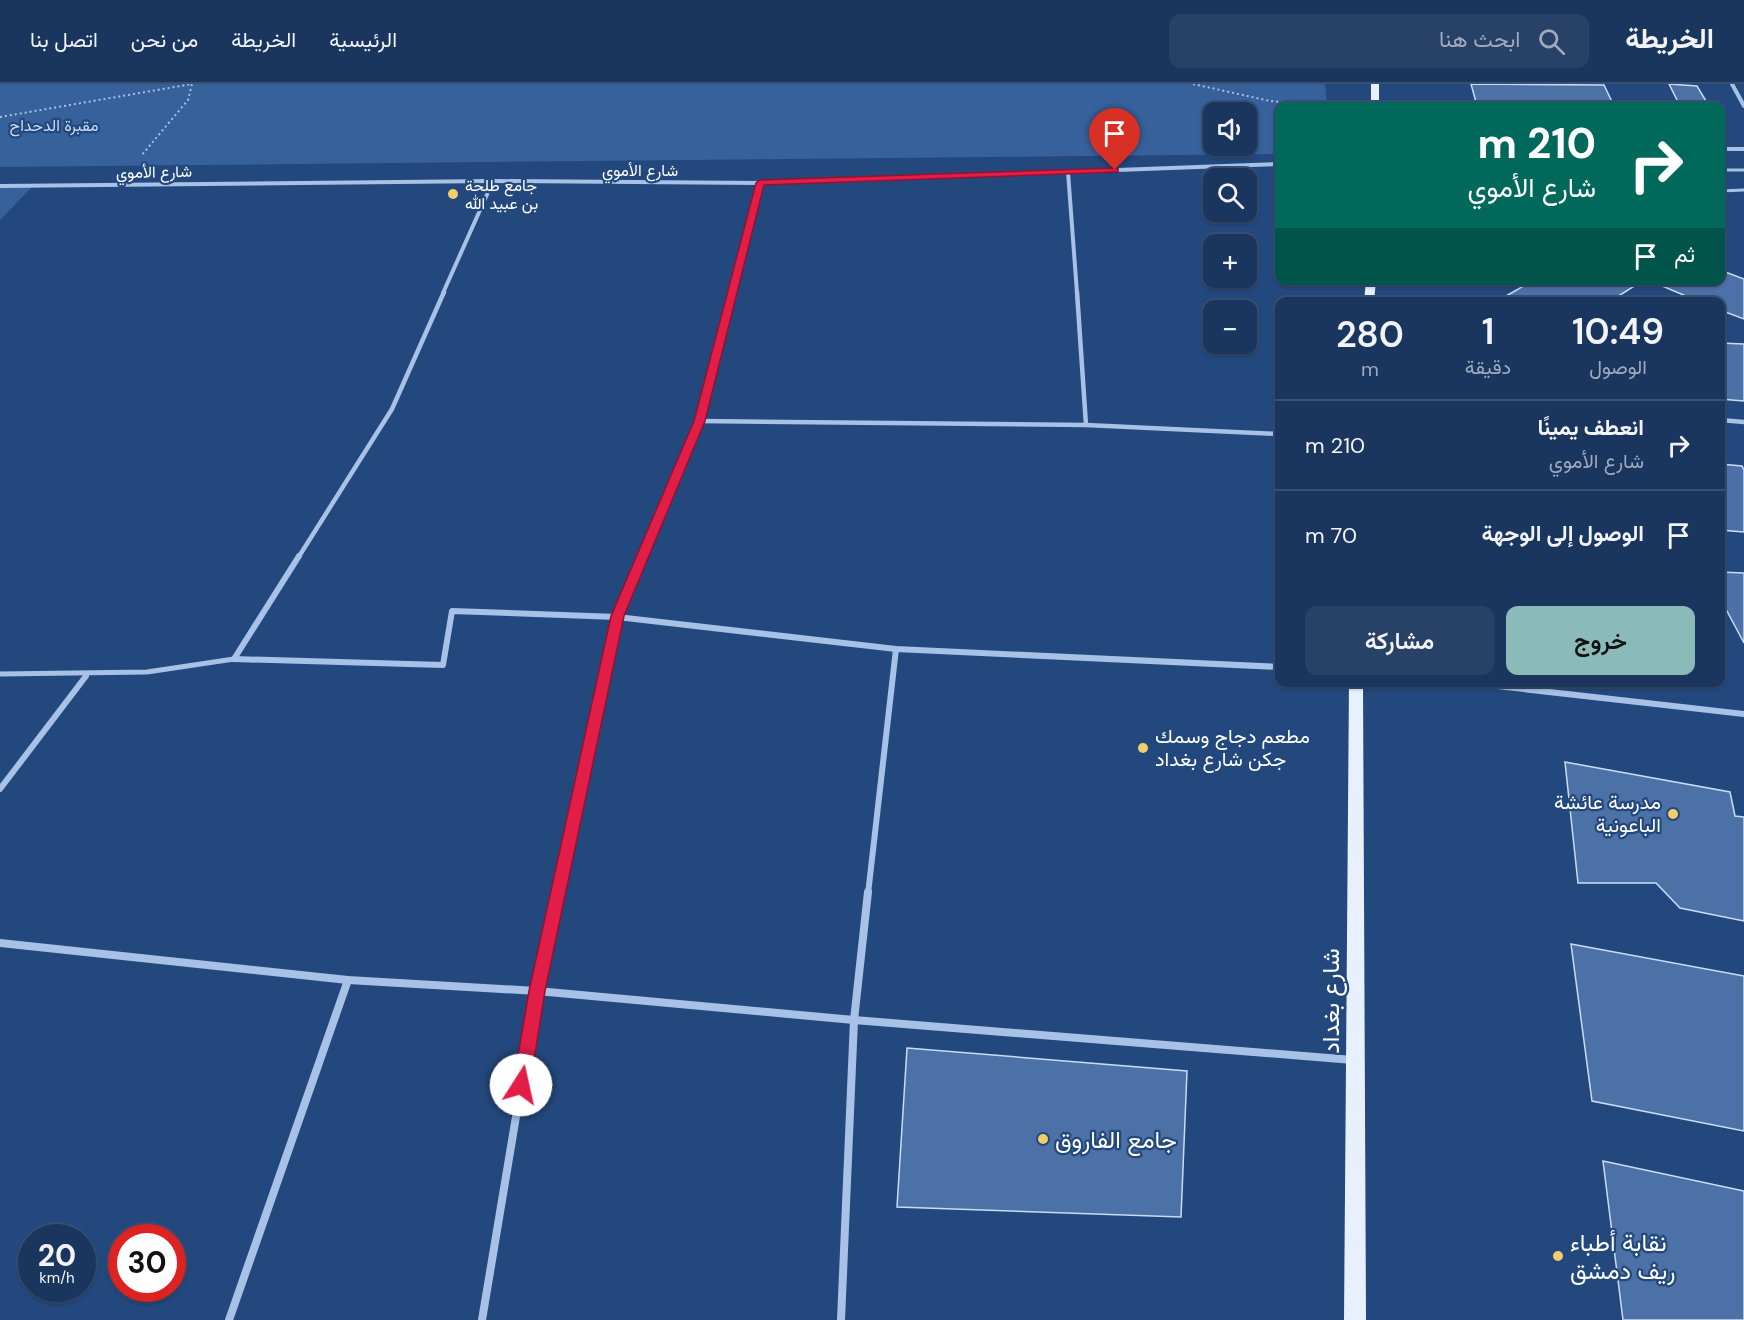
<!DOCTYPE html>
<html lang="ar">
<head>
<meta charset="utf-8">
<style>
	:root { --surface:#1a365e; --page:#274167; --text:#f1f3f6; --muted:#9fabbc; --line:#385073; --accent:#8bbbb9 }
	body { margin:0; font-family:"DM Sans",Vazirmatn,sans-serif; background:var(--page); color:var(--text); direction:rtl; height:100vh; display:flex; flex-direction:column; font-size:22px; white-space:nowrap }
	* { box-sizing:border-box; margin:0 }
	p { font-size:20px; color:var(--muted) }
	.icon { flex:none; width:33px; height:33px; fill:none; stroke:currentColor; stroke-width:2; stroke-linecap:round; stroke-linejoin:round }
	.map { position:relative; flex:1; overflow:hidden; direction:ltr }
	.side { position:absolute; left:1275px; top:213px; width:450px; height:390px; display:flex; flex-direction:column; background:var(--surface); border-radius:12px; box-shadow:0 2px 4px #0004,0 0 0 2px var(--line); direction:rtl }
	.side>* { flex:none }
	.guide { position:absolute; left:1275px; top:18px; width:450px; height:183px; border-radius:12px; box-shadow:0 2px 4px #0004,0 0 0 2px var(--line); direction:rtl; background:#00695c; color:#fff; overflow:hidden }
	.fabs { position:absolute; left:1203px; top:18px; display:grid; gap:12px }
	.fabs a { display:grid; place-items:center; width:54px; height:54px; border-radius:12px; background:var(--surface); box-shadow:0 2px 4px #0004,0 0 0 2px var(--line); font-size:30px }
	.speed { position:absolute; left:18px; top:1140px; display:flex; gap:12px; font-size:30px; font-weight:700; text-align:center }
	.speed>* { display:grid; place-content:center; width:78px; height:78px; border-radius:50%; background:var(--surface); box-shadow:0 2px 4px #0004,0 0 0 2px var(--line); line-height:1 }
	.speed small { font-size:15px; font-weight:400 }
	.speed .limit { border:9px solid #d22; background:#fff; color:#111 }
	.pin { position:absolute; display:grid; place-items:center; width:51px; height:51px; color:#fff; margin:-62px -26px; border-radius:50% 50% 50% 0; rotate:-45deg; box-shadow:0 0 6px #0007 }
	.pin .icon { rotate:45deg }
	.me { position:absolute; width:66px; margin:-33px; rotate:10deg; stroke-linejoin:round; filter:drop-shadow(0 0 4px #0008) }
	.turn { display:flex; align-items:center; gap:21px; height:126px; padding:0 30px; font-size:27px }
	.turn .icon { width:78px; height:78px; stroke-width:2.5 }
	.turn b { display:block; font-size:42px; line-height:51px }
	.then { display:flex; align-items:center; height:57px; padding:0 30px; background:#0003; gap:12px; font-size:22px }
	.eta { display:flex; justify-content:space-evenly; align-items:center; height:102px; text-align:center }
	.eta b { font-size:36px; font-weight:600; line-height:42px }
	.cta { display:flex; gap:12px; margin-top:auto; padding:12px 30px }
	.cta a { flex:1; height:69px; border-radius:12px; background:var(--accent); color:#111; font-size:24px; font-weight:600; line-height:69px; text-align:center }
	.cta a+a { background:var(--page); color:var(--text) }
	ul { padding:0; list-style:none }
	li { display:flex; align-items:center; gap:18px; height:90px; padding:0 30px; border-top:2px solid var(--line) }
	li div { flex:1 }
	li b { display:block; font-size:22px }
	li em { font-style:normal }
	header { display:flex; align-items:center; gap:36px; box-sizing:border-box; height:84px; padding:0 30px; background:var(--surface); border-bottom:2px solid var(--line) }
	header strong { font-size:28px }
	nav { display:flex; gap:33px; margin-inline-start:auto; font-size:21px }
	.search { width:420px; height:54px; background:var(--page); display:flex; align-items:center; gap:15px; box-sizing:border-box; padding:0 21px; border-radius:12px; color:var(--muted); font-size:22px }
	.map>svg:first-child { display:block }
	.green { fill:#36619b; fill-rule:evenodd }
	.building { fill:#4b71a6; stroke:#cadcf5; stroke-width:1.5 }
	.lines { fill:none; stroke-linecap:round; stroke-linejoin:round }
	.path { stroke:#a7c2e6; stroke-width:2; stroke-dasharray:2 3; stroke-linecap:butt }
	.service { stroke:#a7c2e6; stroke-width:3 }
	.pedestrian { stroke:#a7c2e6; stroke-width:5 }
	.minor-far3 { stroke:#a7c2e6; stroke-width:4 }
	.minor-far2 { stroke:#a7c2e6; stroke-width:4.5 }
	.minor-far1 { stroke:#a7c2e6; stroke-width:6 }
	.minor { stroke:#a7c2e6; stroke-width:8 }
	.primary { fill:#e8f0fd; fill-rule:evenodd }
	.route { fill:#e11d48; stroke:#92132f; stroke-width:1.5 }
	.poi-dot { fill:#f1ce6a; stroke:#23487d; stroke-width:2 }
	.labels { text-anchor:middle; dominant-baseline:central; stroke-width:4.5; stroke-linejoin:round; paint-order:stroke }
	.far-park-label { font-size:16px; fill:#cadcf5; stroke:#23487d }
	.far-street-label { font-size:16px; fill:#fff; stroke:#23487d }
	.far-poi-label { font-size:16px; fill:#fff; stroke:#23487d; text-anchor:start }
	.poi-label { font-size:20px; fill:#fff; stroke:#23487d; text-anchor:start }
	.near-street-label { font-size:24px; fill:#fff; stroke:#23487d }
	.near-poi-label { font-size:24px; fill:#fff; stroke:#23487d; text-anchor:start }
</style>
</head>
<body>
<header>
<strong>الخريطة</strong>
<div class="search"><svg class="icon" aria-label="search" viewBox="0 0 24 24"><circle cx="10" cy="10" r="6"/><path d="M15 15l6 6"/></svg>ابحث هنا</div>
<nav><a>الرئيسية</a><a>الخريطة</a><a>من نحن</a><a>اتصل بنا</a></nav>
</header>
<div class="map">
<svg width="1744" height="1236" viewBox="0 0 1744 1236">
	<rect width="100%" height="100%" fill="#23487d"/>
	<g class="green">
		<path d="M0,0H1325L1327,22H1280L1279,70L0,83ZM1214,28H1246V62H1214Z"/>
		<path d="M34,101L0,136V102Z"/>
	</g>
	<g class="building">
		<path d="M1471,0L1604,1L1614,22H1477Z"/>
		<path d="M1669,0L1697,2L1709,22H1680Z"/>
		<path d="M1720,186L1744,195V235L1720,226V218H1700L1648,196H1720Z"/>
		<path d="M1534,196H1644L1609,218H1519L1506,212Z"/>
		<path d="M1720,259L1744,260V317L1720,315Z"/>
		<path d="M1720,380L1742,382L1744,386V448L1720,446Z"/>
		<path d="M1720,488L1744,489V559L1720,514Z"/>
		<path d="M1565,678L1730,708L1735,732L1744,733V837L1680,824L1656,799H1578Z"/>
		<path d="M1571,860L1744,892V1047L1592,1017Z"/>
		<path d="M907,964L1187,987L1181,1133L897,1123Z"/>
		<path d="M1603,1077L1744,1107V1236H1623Z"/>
	</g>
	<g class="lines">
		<g class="path">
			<path d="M1193,0L1270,17L1320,22"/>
			<path d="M0,33L192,0L188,16L141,72"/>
		</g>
		<g class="service">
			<path d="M1720,86H1744"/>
			<path d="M1720,107L1744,106"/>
		</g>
		<path class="pedestrian" d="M0,590L147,588L234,575"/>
		<g class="minor-far3">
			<path d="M1732,0L1744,22"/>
			<path d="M1720,65H1744"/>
			<path d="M1068,88L1077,209"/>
			<path d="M0,102L493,97L760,99L1280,80"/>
			<path d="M443,209L493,97"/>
			<path d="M732,209L760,99"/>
		</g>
		<g class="minor-far2">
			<path d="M1077,208L1086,341"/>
			<path d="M1720,336L1744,338"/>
			<path d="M699,337L1086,341L1280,350"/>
			<path d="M298,474L392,325L444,208"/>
			<path d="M642,474L699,337L732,208"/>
		</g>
		<g class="minor-far1">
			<path d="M234,575L443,581L452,527L617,533L896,565L1280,583"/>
			<path d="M234,575L299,472"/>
			<path d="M1461,598L1744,630"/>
			<path d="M0,705L86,592"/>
			<path d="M558,810L617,533L642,472"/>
			<path d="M868,810L896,565"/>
		</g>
		<g class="minor">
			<path d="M0,859L348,896L537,907L854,936L1353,976"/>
			<path d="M229,1236L348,896"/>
			<path d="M482,1236L537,907L558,808"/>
			<path d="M841,1236L854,936L868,808"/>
		</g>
		<g class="primary">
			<rect x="1371" y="0" width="8" height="22"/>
			<path d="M1366,196H1376L1374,218H1364Z"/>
			<path d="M1349,598H1363L1366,1236H1344Z"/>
		</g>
	</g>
	<path class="route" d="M1115,84H1118V88L764,101L705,337L624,532L545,907L530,1001L527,1006L521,1009L515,1006L513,1001L529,907L611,532L694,337L756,99L760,96Z"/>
	<g class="poi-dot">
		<circle cx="453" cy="110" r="6"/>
		<circle cx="1143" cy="664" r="6"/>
		<circle cx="1673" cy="730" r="6"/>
		<circle cx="1043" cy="1055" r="6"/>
		<circle cx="1558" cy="1172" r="6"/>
	</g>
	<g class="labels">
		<g class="far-park-label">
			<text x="54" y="41">مقبرة الدحداح</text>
		</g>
		<g class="far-street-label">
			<text x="640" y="86">شارع الأموي</text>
			<text transform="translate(154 88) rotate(-1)">شارع الأموي</text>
		</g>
		<g class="far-poi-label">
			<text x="465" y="101">جامع طلحة<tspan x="465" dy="18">بن عبيد الله</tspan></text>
		</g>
		<g class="poi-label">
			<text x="1155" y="652">مطعم دجاج وسمك<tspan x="1155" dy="23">جكن شارع بغداد</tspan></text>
			<text x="1661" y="718" text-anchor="end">مدرسة عائشة<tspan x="1661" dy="23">الباعونية</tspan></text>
		</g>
		<g class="near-street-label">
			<text transform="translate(1330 917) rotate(-90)">شارع بغداد</text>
		</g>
		<g class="near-poi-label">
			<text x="1055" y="1055">جامع الفاروق</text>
			<text x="1570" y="1158">نقابة أطباء<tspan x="1570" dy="28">ريف دمشق</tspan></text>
		</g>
	</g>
</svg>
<div class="fabs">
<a><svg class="icon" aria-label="sound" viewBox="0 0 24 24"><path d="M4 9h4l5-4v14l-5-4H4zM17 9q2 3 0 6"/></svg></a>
<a><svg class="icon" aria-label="search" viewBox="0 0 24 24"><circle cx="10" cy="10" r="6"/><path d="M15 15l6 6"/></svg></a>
<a>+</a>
<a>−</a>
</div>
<div class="speed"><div>20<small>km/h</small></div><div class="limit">30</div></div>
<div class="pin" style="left:1115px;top:86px;background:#d93025"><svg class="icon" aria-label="arrive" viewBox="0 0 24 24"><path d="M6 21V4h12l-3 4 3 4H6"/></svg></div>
<svg class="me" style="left:521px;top:1001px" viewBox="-20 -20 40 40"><circle r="19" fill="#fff"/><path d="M0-13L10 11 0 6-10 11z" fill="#e11d48"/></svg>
<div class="guide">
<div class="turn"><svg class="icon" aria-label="right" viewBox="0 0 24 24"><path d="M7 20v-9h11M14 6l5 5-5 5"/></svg><div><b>210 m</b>شارع الأموي</div></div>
<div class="then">ثم<svg class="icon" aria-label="arrive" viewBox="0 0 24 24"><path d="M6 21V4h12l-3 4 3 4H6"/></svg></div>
</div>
<section class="side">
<div class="eta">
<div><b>10:49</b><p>الوصول</p></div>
<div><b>1</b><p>دقيقة</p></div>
<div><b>280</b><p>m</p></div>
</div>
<ul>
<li><svg class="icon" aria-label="right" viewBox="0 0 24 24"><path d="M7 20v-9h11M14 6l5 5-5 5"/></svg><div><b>انعطف يمينًا</b><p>شارع الأموي</p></div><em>210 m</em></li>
<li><svg class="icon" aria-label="arrive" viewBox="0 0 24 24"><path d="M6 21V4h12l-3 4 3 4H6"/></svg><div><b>الوصول إلى الوجهة</b></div><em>70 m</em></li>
</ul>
<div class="cta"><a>خروج</a><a>مشاركة</a></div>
</section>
</div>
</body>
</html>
